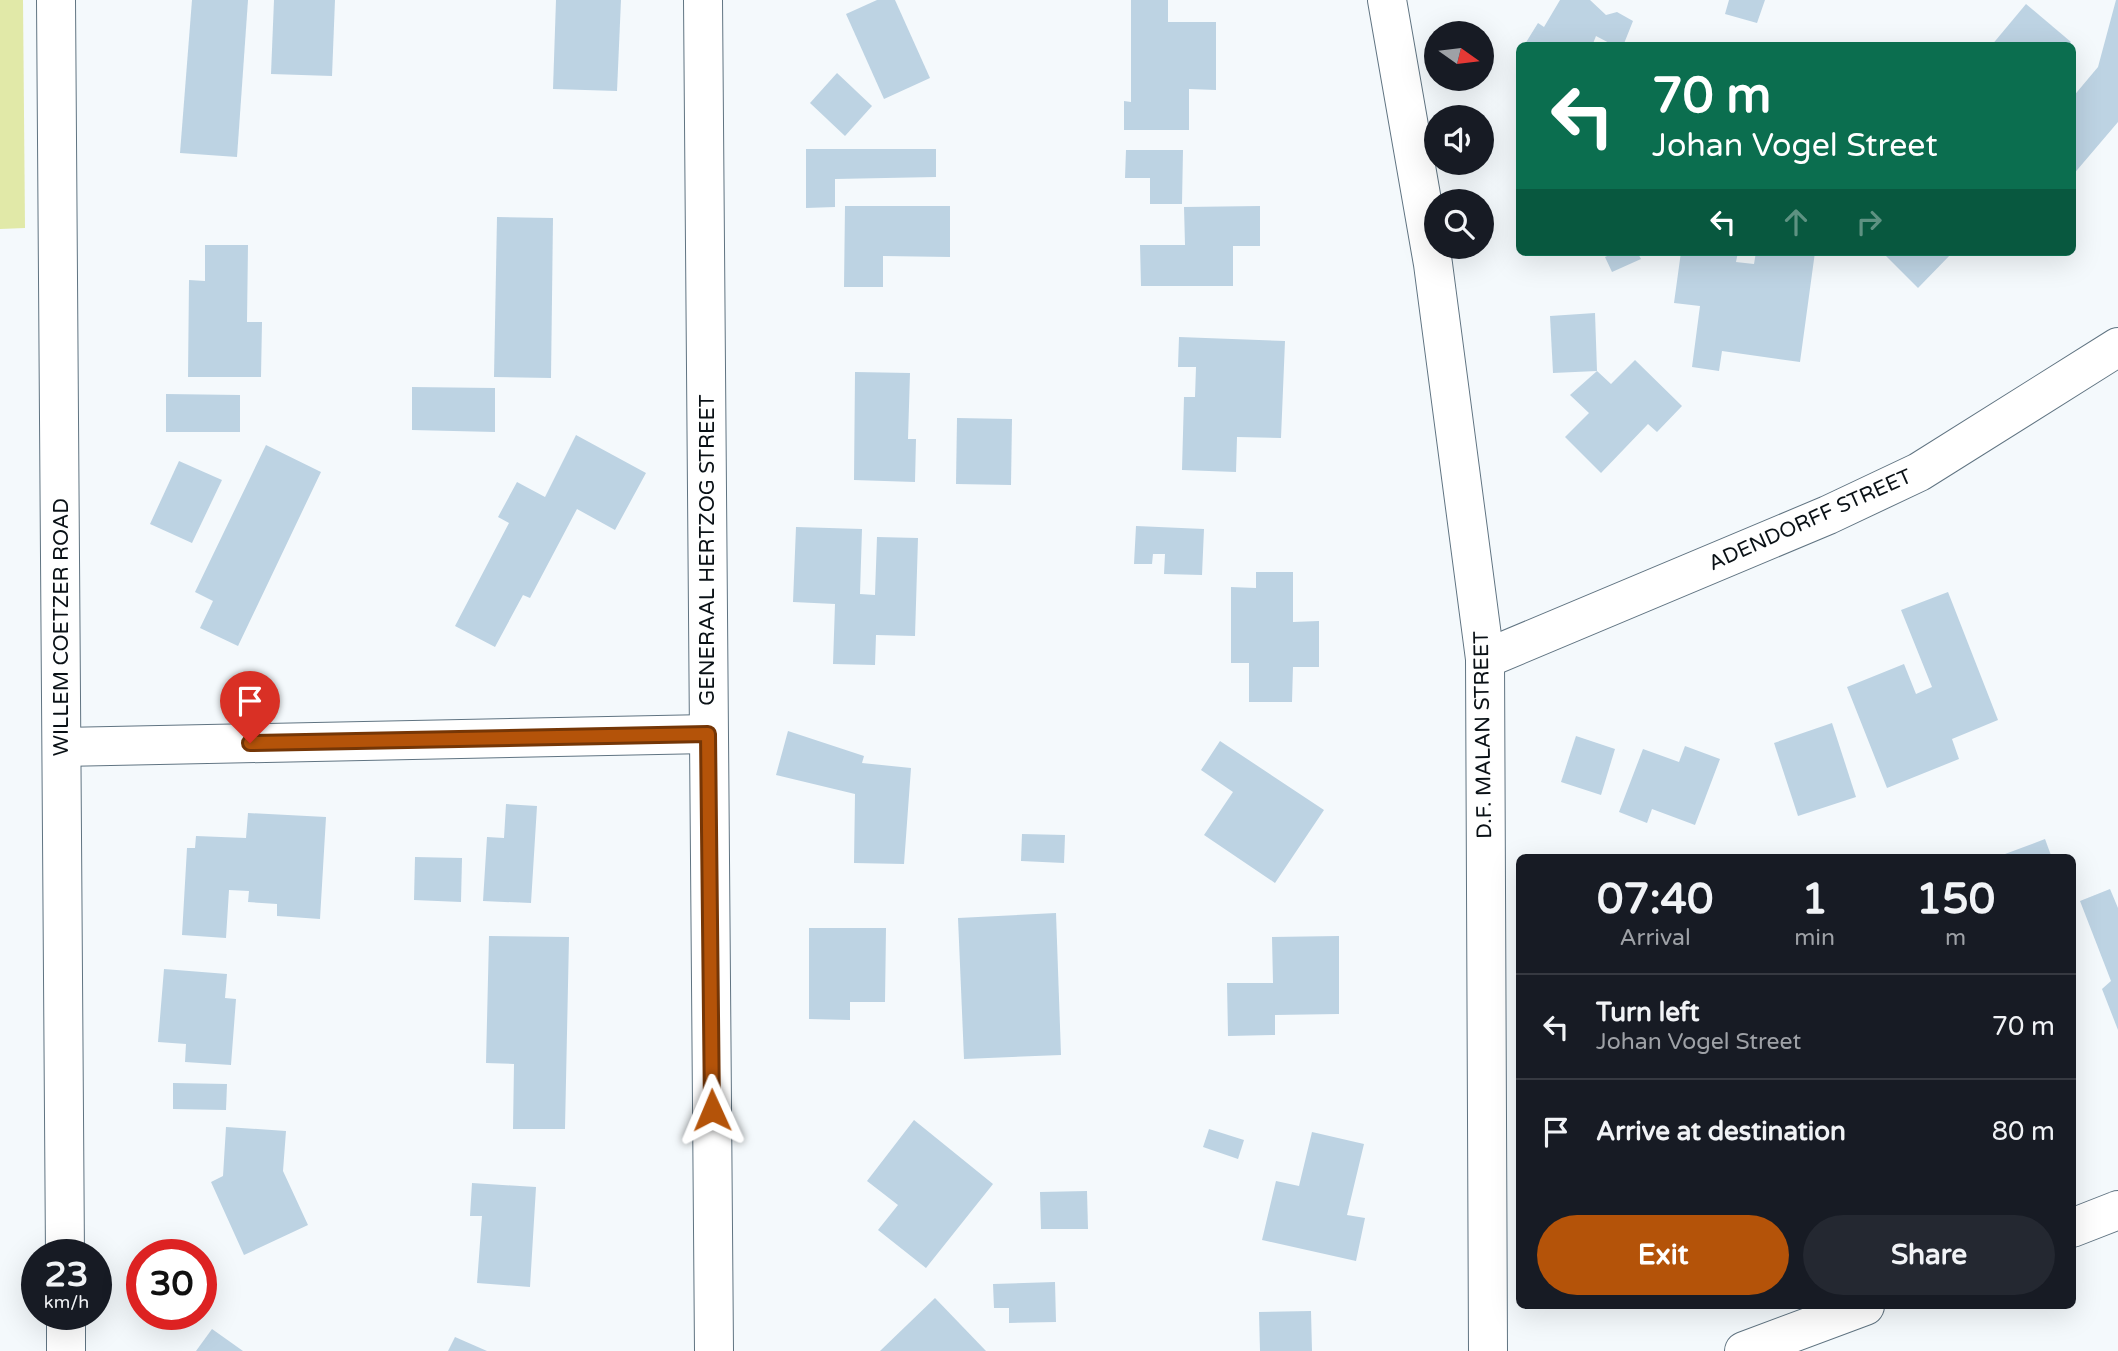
<!DOCTYPE html>
<html lang="en">
<head>
<meta charset="utf-8">
<style>
	:root { --surface:#171b24; --page:#242831; --text:#f1f3f6; --muted:#9ea1a6; --line:#363941; --accent:#b45309 }
	body { margin:0; font-family:"Varela Round",sans-serif; background:var(--page); color:var(--text); height:100vh; display:flex; flex-direction:column; font-size:26px; white-space:nowrap }
	* { box-sizing:border-box; margin:0 }
	p { font-size:23px; color:var(--muted) }
	.icon { flex:none; width:38px; height:38px; fill:none; stroke:currentColor; stroke-width:2; stroke-linecap:round; stroke-linejoin:round }
	.map { position:relative; flex:1; overflow:hidden }
	.sheet { position:absolute; left:1516px; top:854px; width:560px; height:455px; display:flex; flex-direction:column; background:var(--surface); border-radius:10px; box-shadow:0 7px 28px #0002 }
	.sheet>* { flex:none }
	.top-card { position:absolute; left:1516px; top:42px; width:560px; height:214px; border-radius:10px; box-shadow:0 7px 28px #0002; background:#0b6e4f; color:#fff; overflow:hidden }
	.needle { width:46px; rotate:104deg }
	.buttons { position:absolute; left:1424px; top:21px; display:grid; gap:14px }
	.buttons a { display:grid; place-items:center; width:70px; height:70px; border-radius:50%; background:var(--surface); box-shadow:0 7px 28px #0002; font-size:35px }
	.speed { position:absolute; left:21px; top:1239px; display:flex; gap:14px; font-size:35px; font-weight:700; text-align:center }
	.speed>* { display:grid; place-content:center; width:91px; height:91px; border-radius:50%; background:var(--surface); box-shadow:0 7px 28px #0002; line-height:1 }
	.speed small { font-size:18px; font-weight:400 }
	.speed .limit { border:10px solid #d22; background:#fff; color:#111 }
	.pin { position:absolute; display:grid; place-items:center; width:60px; height:60px; color:#fff; margin:-72px -30px; border-radius:50% 50% 50% 0; rotate:-45deg; box-shadow:0 0 7px #0007 }
	.pin .icon { rotate:45deg }
	.me { position:absolute; width:77px; margin:-38px; rotate:359deg; stroke-linejoin:round; filter:drop-shadow(0 0 5px #0008) }
	.turn { display:flex; align-items:center; gap:24px; height:147px; padding:0 21px; font-size:32px }
	.turn .icon { width:91px; height:91px; stroke-width:2.5 }
	.turn b { display:block; font-size:49px; line-height:60px }
	.lanes { display:flex; align-items:center; height:66px; padding:0 21px; background:#0003; justify-content:center; gap:35px; direction:ltr }
	.lanes .off { opacity:.35 }
	.eta { display:flex; justify-content:space-evenly; align-items:center; height:119px; text-align:center }
	.eta b { font-size:42px; font-weight:700; line-height:49px }
	.primary-button { display:flex; gap:14px; margin-top:auto; padding:14px 21px }
	.primary-button a { flex:1; height:80px; border-radius:42px; background:var(--accent); color:#fff; font-size:28px; font-weight:700; line-height:80px; text-align:center }
	.primary-button a+a { background:var(--page); color:var(--text) }
	ul { padding:0; list-style:none }
	li { display:flex; align-items:center; gap:21px; height:105px; padding:0 21px; border-top:2px solid var(--line) }
	li div { flex:1 }
	li b { display:block; font-size:26px }
	li em { font-style:normal }
	.map>svg:first-child { display:block }
	.green { fill:#e1e9a8 }
	.building { fill:#bdd3e3 }
	.lines { fill:none; stroke-linecap:round; stroke-linejoin:round }
	.street-casing { stroke:#607482; stroke-width:40 }
	.street { stroke:#fff; stroke-width:38 }
	.route-casing { stroke:#753606; stroke-width:18 }
	.route { stroke:#b45309; stroke-width:12 }
	.labels { text-anchor:middle; dominant-baseline:central; stroke-width:6; stroke-linejoin:round; paint-order:stroke }
	.street-label { font-size:21px; fill:#0a1116; stroke:#fff }
</style>
</head>
<body>
<div class="map">
<svg width="2118" height="1351" viewBox="0 0 2118 1351">
	<rect width="100%" height="100%" fill="#f4f9fc"/>
	<path class="green" d="M0,0H23L25,228L0,229Z"/>
	<g class="building">
		<path d="M192,0H248L237,157L180,153Z"/>
		<path d="M274,0H335L332,76L271,74Z"/>
		<path d="M556,0H621L617,91L553,89Z"/>
		<path d="M877,0H895L930,78L884,99L846,14Z"/>
		<path d="M1131,0H1168V22H1216V90L1189,89V130H1124V101L1131,102Z"/>
		<path d="M1560,0H1590L1606,15L1617,12L1633,21L1623,46H1615L1596,36L1592,46L1525,44L1538,23L1544,27Z"/>
		<path d="M1729,0H1765L1757,23L1725,14Z"/>
		<path d="M2116,0H2118V122L2072,176V98L2098,67Z"/>
		<path d="M2026,4L2071,42L2068,46H1991Z"/>
		<path d="M837,73L872,106L845,136L810,103Z"/>
		<path d="M806,149H936V177L835,179V207L806,208Z"/>
		<path d="M1126,150H1183L1182,204H1150V178H1125Z"/>
		<path d="M845,206H950V257L883,256V287H844Z"/>
		<path d="M1260,206V246H1233V286H1141L1140,245H1185L1184,207Z"/>
		<path d="M497,217L553,218L551,378L494,377Z"/>
		<path d="M205,245H248L247,322H262L261,377H188L189,280L205,281Z"/>
		<path d="M1616,252H1637L1641,259L1612,272L1605,257Z"/>
		<path d="M1681,252H1738L1736,262L1754,264L1756,252H1815L1800,362L1722,351L1719,371L1692,367L1700,306L1674,303Z"/>
		<path d="M1882,252H1953L1918,288Z"/>
		<path d="M1595,313L1597,371L1553,373L1550,316Z"/>
		<path d="M1179,337L1285,341L1281,438L1237,437L1236,472L1182,470L1184,397H1195L1196,367H1178Z"/>
		<path d="M1635,360L1682,406L1657,432L1648,424L1601,473L1565,437L1589,413L1570,395L1597,371L1611,384Z"/>
		<path d="M855,372L910,373L908,439H916L915,482L854,480Z"/>
		<path d="M412,387L495,388V432L412,430Z"/>
		<path d="M166,394L240,395V432H166Z"/>
		<path d="M957,418L1012,419L1011,485L956,484Z"/>
		<path d="M576,435L646,473L615,530L577,509L530,598L523,595L495,647L455,626L509,523L498,517L517,482L545,497Z"/>
		<path d="M266,445L321,472L238,646L200,628L213,601L195,592Z"/>
		<path d="M179,461L222,480L192,543L150,524Z"/>
		<path d="M1136,526L1204,529L1202,575L1164,574L1165,554H1153L1152,564H1134Z"/>
		<path d="M796,527L862,529L860,594L875,595L877,537L918,538L915,636L876,635L875,665L833,664L835,604L793,602Z"/>
		<path d="M1256,572H1293V622L1319,621V667H1293L1292,702H1249V663H1231V587L1256,588Z"/>
		<path d="M1948,592L1998,720L1952,739L1959,759L1887,788L1847,687L1904,664L1916,694L1932,687L1901,610Z"/>
		<path d="M1832,723L1856,797L1798,816L1774,743Z"/>
		<path d="M788,731L864,756L862,763L911,768L904,864L854,863L855,794L776,775Z"/>
		<path d="M1576,736L1615,749L1601,795L1561,782Z"/>
		<path d="M1220,741L1324,810L1275,883L1204,835L1233,792L1201,770Z"/>
		<path d="M1685,746L1720,759L1695,825L1652,809L1647,823L1619,812L1643,749L1679,762Z"/>
		<path d="M506,804L537,806L531,903L483,901L487,837L504,838Z"/>
		<path d="M248,813L326,817L320,919L277,916V904L248,902L249,891L229,890L226,938L182,935L187,848H195L196,836L246,838Z"/>
		<path d="M1022,834L1065,835L1064,863L1021,861Z"/>
		<path d="M2045,839L2052,858H2006L2005,854Z"/>
		<path d="M415,857L462,858L461,902L414,900Z"/>
		<path d="M2110,889L2118,908V1030L2102,989L2111,981L2080,901Z"/>
		<path d="M1056,913L1061,1055L964,1059L958,918Z"/>
		<path d="M809,928H886L885,1002H850V1020L809,1019Z"/>
		<path d="M489,936L569,937L565,1129H513L514,1064L486,1063Z"/>
		<path d="M1339,936V1014L1275,1015V1035L1228,1036L1227,983H1273L1272,937Z"/>
		<path d="M164,969L227,974L225,998L236,999L231,1065L185,1062L186,1044L158,1042Z"/>
		<path d="M173,1083L227,1084L226,1110L173,1109Z"/>
		<path d="M914,1120L993,1184L926,1268L878,1230L898,1205L867,1181Z"/>
		<path d="M226,1127L286,1131L283,1171L308,1225L244,1255L211,1182L223,1176Z"/>
		<path d="M1209,1129L1244,1140L1238,1159L1203,1147Z"/>
		<path d="M1312,1132L1364,1144L1347,1215L1365,1218L1356,1261L1262,1240L1276,1181L1299,1186Z"/>
		<path d="M472,1183L536,1187L530,1287L477,1283L482,1216H470Z"/>
		<path d="M1087,1191L1088,1229H1041L1040,1192Z"/>
		<path d="M1055,1282L1056,1322L1009,1323V1308H994L993,1284Z"/>
		<path d="M935,1298L986,1351H880Z"/>
		<path d="M1311,1311L1312,1351H1260L1259,1312Z"/>
		<path d="M212,1329L243,1351H196Z"/>
		<path d="M455,1337L487,1351H448Z"/>
	</g>
	<g class="lines">
		<defs>
			<g id="street">
				<path d="M56,0L65,1255"/>
				<path d="M703,0L714,1351"/>
				<path d="M1387,0L1433,264L1485,659L1488,1351"/>
				<path d="M1485,659L1828,515L1919,472L2118,347"/>
				<path d="M62,747L708,734"/>
				<path d="M2072,1228L2118,1210"/>
				<path d="M66,1314V1351"/>
				<path d="M1744,1351L1865,1306"/>
			</g>
		</defs>
		<use href="#street" class="street-casing"/>
		<use href="#street" class="street"/>
	</g>
	<g class="lines">
		<defs>
			<path id="route" d="M250,743L708,734L712,1110"/>
		</defs>
		<use href="#route" class="route-casing"/>
		<use href="#route" class="route"/>
	</g>
	<g class="labels">
		<g class="street-label">
			<text transform="translate(1810 520) rotate(-24)">ADENDORFF STREET</text>
			<text transform="translate(707 550) rotate(-90)">GENERAAL HERTZOG STREET</text>
			<text transform="translate(61 627) rotate(-90)">WILLEM COETZER ROAD</text>
			<text transform="translate(1483 735) rotate(-91)">D.F. MALAN STREET</text>
		</g>
	</g>
</svg>
<div class="buttons">
<a><svg class="needle" viewBox="-14 -14 28 28"><path d="M0-13l5 13h-10z" fill="#e53935"/><path d="M0 13l5-13h-10z" fill="#9ea1a6"/></svg></a>
<a><svg class="icon" aria-label="sound" viewBox="0 0 24 24"><path d="M4 9h4l5-4v14l-5-4H4zM17 9q2 3 0 6"/></svg></a>
<a><svg class="icon" aria-label="search" viewBox="0 0 24 24"><circle cx="10" cy="10" r="6"/><path d="M15 15l6 6"/></svg></a>
</div>
<div class="speed"><div>23<small>km/h</small></div><div class="limit">30</div></div>
<div class="pin" style="left:250px;top:743px;background:#d93025"><svg class="icon" aria-label="arrive" viewBox="0 0 24 24"><path d="M6 21V4h12l-3 4 3 4H6"/></svg></div>
<svg class="me" style="left:712px;top:1110px" viewBox="-20 -20 40 40"><path d="M0-17L14 15 0 8-14 15z" fill="#b45309" stroke="#fff" stroke-width="4"/></svg>
<div class="top-card">
<div class="turn"><svg class="icon" aria-label="left" viewBox="0 0 24 24"><path d="M17 20v-9H6M10 6l-5 5 5 5"/></svg><div><b>70 m</b>Johan Vogel Street</div></div>
<div class="lanes"><svg class="icon" aria-label="left" viewBox="0 0 24 24"><path d="M17 20v-9H6M10 6l-5 5 5 5"/></svg><svg class="icon off" aria-label="ahead" viewBox="0 0 24 24"><path d="M12 20V5M6 11l6-6 6 6"/></svg><svg class="icon off" aria-label="right" viewBox="0 0 24 24"><path d="M7 20v-9h11M14 6l5 5-5 5"/></svg></div>
</div>
<section class="sheet">
<div class="eta">
<div><b>07:40</b><p>Arrival</p></div>
<div><b>1</b><p>min</p></div>
<div><b>150</b><p>m</p></div>
</div>
<ul>
<li><svg class="icon" aria-label="left" viewBox="0 0 24 24"><path d="M17 20v-9H6M10 6l-5 5 5 5"/></svg><div><b>Turn left</b><p>Johan Vogel Street</p></div><em>70 m</em></li>
<li><svg class="icon" aria-label="arrive" viewBox="0 0 24 24"><path d="M6 21V4h12l-3 4 3 4H6"/></svg><div><b>Arrive at destination</b></div><em>80 m</em></li>
</ul>
<div class="primary-button"><a>Exit</a><a>Share</a></div>
</section>
</div>
</body>
</html>
